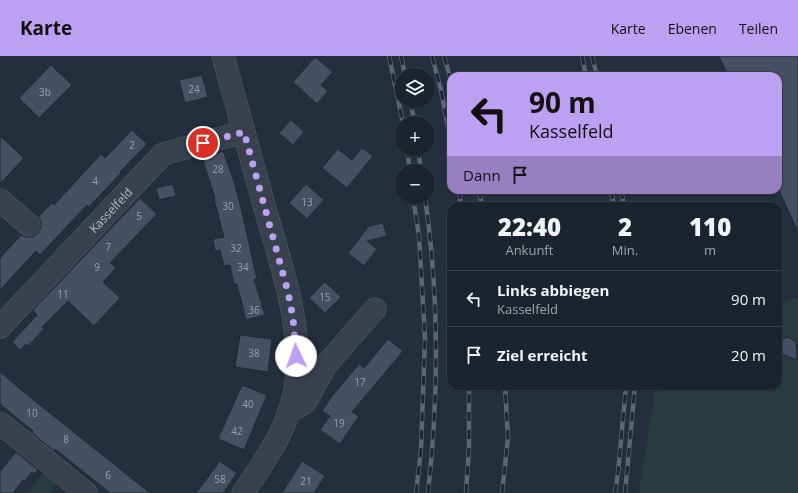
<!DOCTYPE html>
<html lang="de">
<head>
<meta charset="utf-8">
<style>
	:root { --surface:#1b232e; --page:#242b36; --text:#f1f3f6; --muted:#a0a4aa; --line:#39404a; --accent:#bca0f2 }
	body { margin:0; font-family:"Open Sans",sans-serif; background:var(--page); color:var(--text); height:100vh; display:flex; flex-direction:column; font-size:15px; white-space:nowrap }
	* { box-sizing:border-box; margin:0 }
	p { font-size:13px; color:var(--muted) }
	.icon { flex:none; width:22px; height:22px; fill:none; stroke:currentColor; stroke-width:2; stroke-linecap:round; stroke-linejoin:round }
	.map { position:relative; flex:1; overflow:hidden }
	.side { position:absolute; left:447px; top:146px; width:335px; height:188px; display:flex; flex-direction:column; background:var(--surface); border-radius:12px; box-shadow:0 1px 3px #0004,0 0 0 1px var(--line) }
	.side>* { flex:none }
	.banner { position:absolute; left:447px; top:16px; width:335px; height:122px; border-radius:12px; box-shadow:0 1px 3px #0004,0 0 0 1px var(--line); background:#bca0f2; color:#111; overflow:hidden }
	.tools { position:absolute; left:395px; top:12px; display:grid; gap:8px }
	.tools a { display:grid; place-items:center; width:40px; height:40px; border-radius:50%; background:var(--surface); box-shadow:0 1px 3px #0004,0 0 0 1px var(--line); font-size:20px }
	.pin { position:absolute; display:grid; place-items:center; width:34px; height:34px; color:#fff; margin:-17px; border:2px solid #fff; border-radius:50%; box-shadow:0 1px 4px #0007 }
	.me { position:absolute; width:44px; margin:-22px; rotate:357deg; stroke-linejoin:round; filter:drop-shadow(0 0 3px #0008) }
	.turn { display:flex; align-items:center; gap:14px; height:84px; padding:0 16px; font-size:18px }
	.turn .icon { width:52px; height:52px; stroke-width:2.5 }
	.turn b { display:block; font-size:28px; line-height:34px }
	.then { display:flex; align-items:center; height:38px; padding:0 16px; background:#0003; gap:8px; font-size:15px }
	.eta { display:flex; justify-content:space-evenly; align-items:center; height:68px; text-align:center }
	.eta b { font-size:24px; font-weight:800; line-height:28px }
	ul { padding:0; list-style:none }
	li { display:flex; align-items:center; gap:12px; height:56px; padding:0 16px; border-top:1px solid var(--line) }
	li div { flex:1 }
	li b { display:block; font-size:15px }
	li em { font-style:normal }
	header { display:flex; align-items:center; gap:24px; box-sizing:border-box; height:56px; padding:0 20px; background:var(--accent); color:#111 }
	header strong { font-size:19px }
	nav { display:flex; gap:22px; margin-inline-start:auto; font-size:14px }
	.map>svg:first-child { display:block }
	.green { fill:#263c3f }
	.building { fill:#455162; stroke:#1f2835 }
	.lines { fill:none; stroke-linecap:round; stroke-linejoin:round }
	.minor-casing { stroke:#565f6c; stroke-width:23 }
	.minor { stroke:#38414e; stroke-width:22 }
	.rail-casing { stroke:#5a6575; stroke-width:4.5 }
	.rail { stroke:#1d2633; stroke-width:3; stroke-dasharray:9; stroke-linecap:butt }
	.route { stroke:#bca0f2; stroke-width:7; stroke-dasharray:0 12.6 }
	.labels { text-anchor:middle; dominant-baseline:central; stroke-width:4; stroke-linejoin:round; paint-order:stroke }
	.number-label { font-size:10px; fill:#98a1af }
	.street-label { font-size:12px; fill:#b4bcc9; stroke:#1d2633 }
</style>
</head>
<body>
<header>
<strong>Karte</strong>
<nav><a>Karte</a><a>Ebenen</a><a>Teilen</a></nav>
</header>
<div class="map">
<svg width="798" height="437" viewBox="0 0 798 437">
	<rect width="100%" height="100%" fill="#242f3e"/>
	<g class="green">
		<path d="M798,241V437H639L655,336L677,330H778V249Z"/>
		<path d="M46,414L60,425L50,437H27Z"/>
	</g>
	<g class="building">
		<path d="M719,0H798V176L778,132V20H728Z"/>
		<path d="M315,1L333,16L321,29L328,35L317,48L293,26Z"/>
		<path d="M51,9L72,29L39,62L19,42Z"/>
		<path d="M202,19L208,41L185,47L179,24Z"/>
		<path d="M291,64L304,76L293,89L279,77Z"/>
		<path d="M132,74L147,88L120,116L121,117L89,151L87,149L40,199L36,195L0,234V202L21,179L26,181H33L38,177L41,171V165L38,161L52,147L54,149L101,98L105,102Z"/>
		<path d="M0,80L24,102L0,128Z"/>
		<path d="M362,92L373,100L347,132L322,112L338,93L352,104Z"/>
		<path d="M223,95L234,125L242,156L257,223H254L265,259L246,264L237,228H234L230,209L224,210L220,194L215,195L213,183L224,181L214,143L215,142L202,102Z"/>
		<path d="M173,128L176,140L159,144L156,132Z"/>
		<path d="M306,128L324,144L307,163L289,147Z"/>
		<path d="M140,142L157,158L110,207L116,212L103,226L120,242L94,270L68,245L42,271L44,273L28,290L26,288L20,294L12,286L37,259L33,254Z"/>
		<path d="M383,167L387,180L367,185L377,193L364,210L348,197L369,170Z"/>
		<path d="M325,226L341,241L325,257L309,242Z"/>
		<path d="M240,279L272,283L268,316L235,311Z"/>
		<path d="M788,281L796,286L797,304L782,298L778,293L779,287L780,285L782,283Z"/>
		<path d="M388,283L403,295L352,356L359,360L340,388L320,374L330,360L322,355L332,340L359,308L364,312Z"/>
		<path d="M0,316L31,342L150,437H110L55,393L54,395L31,376L33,375L0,348Z"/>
		<path d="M242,329L267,339L244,394L218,383Z"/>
		<path d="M16,396L38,414L34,418L32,416L25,425L23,424L13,437H0V415Z"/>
		<path d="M220,405L237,417L223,437H196Z"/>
		<path d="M302,405L325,420L314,437H282Z"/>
	</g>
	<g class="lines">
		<defs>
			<g id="minor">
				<path d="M223,0C237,50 250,99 264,149C280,205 307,281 294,338C286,376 264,406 243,437"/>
				<path d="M0,144L29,169"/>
				<path id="s1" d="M0,271L163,98L244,76"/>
				<path d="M289,355L305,347L326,309L375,253"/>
				<path d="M0,367L86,437"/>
			</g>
		</defs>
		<use href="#minor" class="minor-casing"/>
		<use href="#minor" class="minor"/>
		<defs>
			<g id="rail">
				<path d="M389,0L403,67"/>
				<path d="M401,0L405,19"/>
				<path d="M432,0L441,34L451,87"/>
				<path d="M444,0L451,25"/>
				<path d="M582,0L586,20"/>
				<path d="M592,0L597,20"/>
				<path d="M410,45L415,67"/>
				<path d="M407,93L410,115"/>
				<path d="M418,93L421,115"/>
				<path d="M459,134L461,150"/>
				<path d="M479,134L482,150"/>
				<path d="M611,134L614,150"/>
				<path d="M621,134L624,150"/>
				<path d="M413,141L419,180L425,282L421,394L416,437"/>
				<path d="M425,141C439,239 439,339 428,437"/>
				<path d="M466,437L469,392V330"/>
				<path d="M502,437L508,382L505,330"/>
				<path d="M615,437L618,417L626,330"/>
				<path d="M625,437L635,330"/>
			</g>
		</defs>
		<use href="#rail" class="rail-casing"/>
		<use href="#rail" class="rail"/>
	</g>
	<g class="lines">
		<path class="route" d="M203,87L244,76L288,236L293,262L296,300"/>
	</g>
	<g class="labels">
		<g class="number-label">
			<text x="194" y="33">24</text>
			<text x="45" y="36">3b</text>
			<text x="132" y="89">2</text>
			<text x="218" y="113">28</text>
			<text x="95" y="125">4</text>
			<text x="307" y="146">13</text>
			<text x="228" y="150">30</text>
			<text x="139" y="160">5</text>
			<text x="108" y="191">7</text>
			<text x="236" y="192">32</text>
			<text x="97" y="211">9</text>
			<text x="243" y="211">34</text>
			<text x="63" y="238">11</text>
			<text x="325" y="241">15</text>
			<text x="254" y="254">36</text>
			<text x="254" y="297">38</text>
			<text x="360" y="326">17</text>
			<text x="248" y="348">40</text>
			<text x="32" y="357">10</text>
			<text x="339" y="367">19</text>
			<text x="237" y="375">42</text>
			<text x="66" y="383">8</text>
			<text x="108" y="419">6</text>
			<text x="220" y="423">58</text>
			<text x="306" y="425">21</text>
		</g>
		<g class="street-label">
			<text stroke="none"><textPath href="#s1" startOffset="161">Kasselfeld</textPath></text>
		</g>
	</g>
</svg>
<div class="tools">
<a><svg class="icon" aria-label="layers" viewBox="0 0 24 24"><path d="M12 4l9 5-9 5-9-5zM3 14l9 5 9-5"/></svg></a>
<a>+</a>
<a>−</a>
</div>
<div class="pin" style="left:203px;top:87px;background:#d93025"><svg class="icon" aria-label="arrive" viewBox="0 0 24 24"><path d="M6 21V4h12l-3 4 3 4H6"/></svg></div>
<svg class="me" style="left:296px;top:300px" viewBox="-20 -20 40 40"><circle r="19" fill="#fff"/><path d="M0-13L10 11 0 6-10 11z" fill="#bca0f2"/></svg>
<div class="banner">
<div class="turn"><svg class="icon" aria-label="left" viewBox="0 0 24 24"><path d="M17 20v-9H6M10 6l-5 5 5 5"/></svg><div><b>90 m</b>Kasselfeld</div></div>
<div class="then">Dann<svg class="icon" aria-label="arrive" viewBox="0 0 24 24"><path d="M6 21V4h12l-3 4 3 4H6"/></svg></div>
</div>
<section class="side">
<div class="eta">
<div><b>22:40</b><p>Ankunft</p></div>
<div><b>2</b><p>Min.</p></div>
<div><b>110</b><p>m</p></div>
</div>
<ul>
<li><svg class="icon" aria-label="left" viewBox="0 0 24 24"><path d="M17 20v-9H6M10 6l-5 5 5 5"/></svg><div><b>Links abbiegen</b><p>Kasselfeld</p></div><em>90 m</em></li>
<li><svg class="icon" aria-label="arrive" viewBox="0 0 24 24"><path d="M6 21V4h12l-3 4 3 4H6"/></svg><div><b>Ziel erreicht</b></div><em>20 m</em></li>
</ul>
</section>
</div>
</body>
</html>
